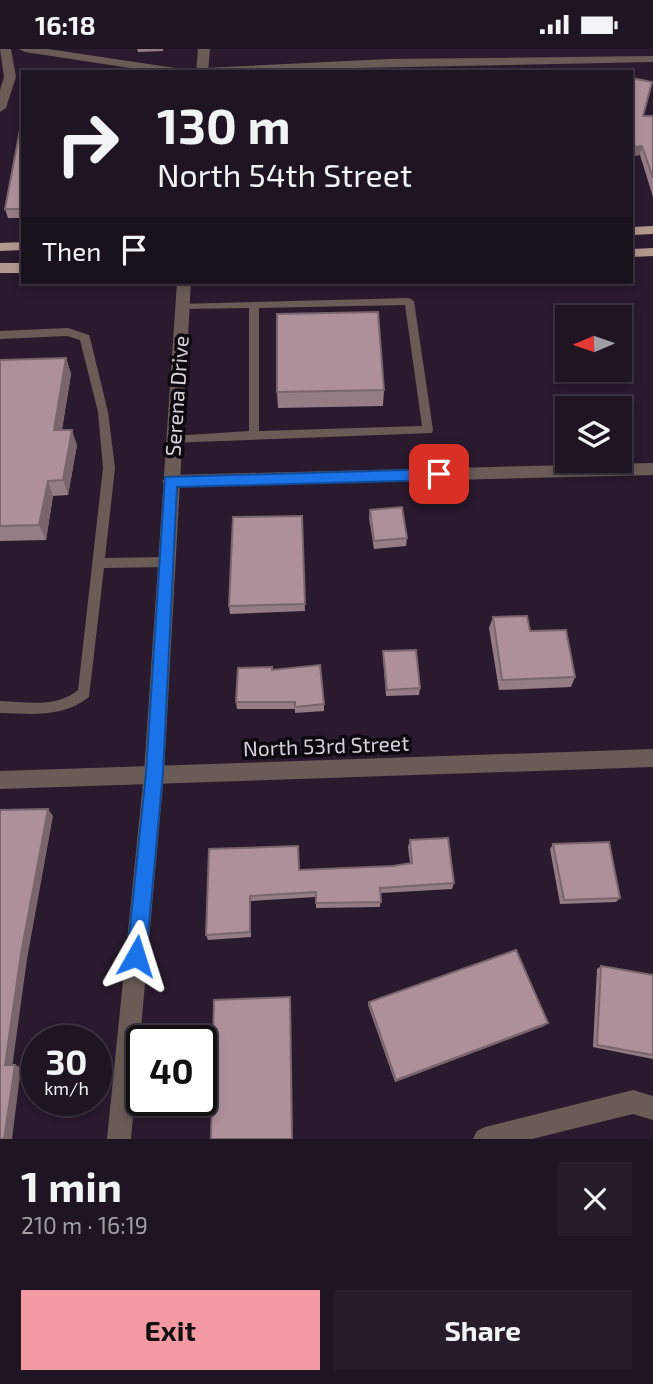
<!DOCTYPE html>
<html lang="en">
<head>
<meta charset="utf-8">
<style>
	:root { --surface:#1f1422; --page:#271d2a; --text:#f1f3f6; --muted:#a19ea5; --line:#3c3340; --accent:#f49aa2 }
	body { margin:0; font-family:"Exo 2",sans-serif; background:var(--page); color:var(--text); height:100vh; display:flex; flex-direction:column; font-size:26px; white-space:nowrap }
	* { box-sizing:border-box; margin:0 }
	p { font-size:23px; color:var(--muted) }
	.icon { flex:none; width:38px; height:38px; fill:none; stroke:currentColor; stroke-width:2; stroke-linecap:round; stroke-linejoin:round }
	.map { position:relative; height:1090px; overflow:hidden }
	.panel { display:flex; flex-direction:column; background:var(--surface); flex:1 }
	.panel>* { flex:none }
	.banner { position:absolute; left:21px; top:21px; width:612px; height:214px; border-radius:0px; box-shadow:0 4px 10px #0003,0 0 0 2px var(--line); background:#1f1422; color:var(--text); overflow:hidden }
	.needle { width:46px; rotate:268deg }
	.buttons { position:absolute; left:555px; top:256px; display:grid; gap:14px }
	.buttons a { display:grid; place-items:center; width:77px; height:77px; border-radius:0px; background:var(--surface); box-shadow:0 4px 10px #0003,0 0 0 2px var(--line); font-size:35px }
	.speed { position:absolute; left:21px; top:976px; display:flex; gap:14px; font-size:35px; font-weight:700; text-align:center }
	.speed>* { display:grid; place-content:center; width:91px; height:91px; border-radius:50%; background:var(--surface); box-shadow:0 4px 10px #0003,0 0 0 2px var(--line); line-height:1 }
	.speed small { font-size:18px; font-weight:400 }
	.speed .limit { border:4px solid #111; border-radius:10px; background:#fff; color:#111 }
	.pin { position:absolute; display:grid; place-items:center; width:60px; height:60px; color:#fff; margin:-30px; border-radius:14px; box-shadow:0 4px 10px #0006 }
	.me { position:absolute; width:77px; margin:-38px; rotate:6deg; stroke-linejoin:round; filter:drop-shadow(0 0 5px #0008) }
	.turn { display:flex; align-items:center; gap:24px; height:147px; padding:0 21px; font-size:32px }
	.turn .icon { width:91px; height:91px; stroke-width:2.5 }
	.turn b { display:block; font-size:49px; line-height:60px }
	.then { display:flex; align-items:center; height:66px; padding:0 21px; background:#0003; gap:14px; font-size:26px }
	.round { display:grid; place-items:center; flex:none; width:74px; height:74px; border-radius:0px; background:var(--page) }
	.overview { display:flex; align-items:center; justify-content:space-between; height:119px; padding:0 21px }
	h1 { font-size:42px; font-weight:700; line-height:52px }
	.cta { display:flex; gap:14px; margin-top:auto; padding:14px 21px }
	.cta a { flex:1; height:80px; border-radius:0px; background:var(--accent); color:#111; font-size:28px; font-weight:700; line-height:80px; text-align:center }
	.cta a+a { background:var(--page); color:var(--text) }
	.status { display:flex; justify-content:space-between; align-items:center; height:49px; padding:0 35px; background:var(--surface); direction:ltr }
	.status svg { height:19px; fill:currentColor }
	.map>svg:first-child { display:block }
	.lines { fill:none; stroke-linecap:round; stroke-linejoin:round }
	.service { fill:#695c57; fill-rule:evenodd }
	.minor { fill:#695c57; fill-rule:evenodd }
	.tertiary { fill:#695c57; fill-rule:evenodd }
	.primary { fill:#b2978d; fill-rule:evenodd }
	.wall { fill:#967c85 }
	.shaded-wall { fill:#7a656c }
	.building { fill:#ae909b; stroke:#7a656c; stroke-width:2 }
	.route { fill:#1a73e8; stroke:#114b97; stroke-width:2 }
	.labels { text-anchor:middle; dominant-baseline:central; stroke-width:7; stroke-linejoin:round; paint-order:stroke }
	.street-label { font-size:21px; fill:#dad0dc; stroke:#0e0810 }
</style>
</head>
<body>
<div class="status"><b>16:18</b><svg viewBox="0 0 49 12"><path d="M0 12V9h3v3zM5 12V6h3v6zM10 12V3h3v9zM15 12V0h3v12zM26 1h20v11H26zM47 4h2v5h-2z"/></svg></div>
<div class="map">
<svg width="653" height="1090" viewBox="0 0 653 1090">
	<rect width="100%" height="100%" fill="#291a2d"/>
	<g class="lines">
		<g class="service">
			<path d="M409,249L414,252L433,381L432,384L169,394L167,391L173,387L249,382V259L182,260L178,259V255ZM405,256L422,377L259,382V259Z"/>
			<path d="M68,279L89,286L90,289L108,363L115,419L105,509L166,508L170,509L172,513L170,517L166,518L104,519L89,648C63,669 31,665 0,664V652C26,653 57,659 78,641L103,419L98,363L80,291L67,287L0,290V282Z"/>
		</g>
		<g class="minor">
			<path d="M0,0H11L16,28L6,59L0,63V41L4,28Z"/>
			<path d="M19,0H48L182,20L389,10L653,7V13L156,23L25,3Z"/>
			<path d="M653,414V426L170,438L162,432L170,426Z"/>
			<path d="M653,700V718L0,740V722Z"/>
			<path d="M633,1041L653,1047V1071L633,1065L532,1090H473L477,1082L485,1078Z"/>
		</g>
		<g class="tertiary">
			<path d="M198,0H210L208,23H196Z"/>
			<path d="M177,233H191L164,724L131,1090H107L144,724Z"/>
		</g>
		<g class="primary">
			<path d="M653,177V185L632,186V178Z"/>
			<path d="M23,193V201L0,202V194Z"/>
			<path d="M653,199V207L632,208V200Z"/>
			<rect x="0" y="214" width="23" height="10"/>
		</g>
	</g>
	<g class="wall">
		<path d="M137,0H163V2L138,3Z"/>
		<path d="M632,29L643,67H653V148L640,106L632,107Z"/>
		<path d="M23,81V169H8L5,160Z"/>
		<path d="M66,309L71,325L62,381L77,396L68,446L53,447L46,491L0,492V311Z"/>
		<path d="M384,341L383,357L278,359L277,343Z"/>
		<path d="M370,461L407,489L406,497L374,500L369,469Z"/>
		<path d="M302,467L305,562L230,565L229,557Z"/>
		<path d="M493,568L530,582L575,628L571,638L499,641L489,579Z"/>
		<path d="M383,602L420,639L419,646L386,647L383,609Z"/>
		<path d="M272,621L324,655V662L295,664V660H237L236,653Z"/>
		<path d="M410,791L454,834L452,840L381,844L380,858L316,859V848L251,852V888L208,891L206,886L209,800L299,821L393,817L410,814L408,798Z"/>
		<path d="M553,795L620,849L616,853L560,855L550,800Z"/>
		<path d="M601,917L653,926V1010L593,998L597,920Z"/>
		<path d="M369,953L548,974L544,977L395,1033L368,956Z"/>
	</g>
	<g class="shaded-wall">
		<path d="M642,97L640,106L632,107L635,98Z"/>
		<path d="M66,309L71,325L59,396L54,381Z"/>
		<path d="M72,381L77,396L68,446L63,431Z"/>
		<path d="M48,432L53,447L46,491L39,476Z"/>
		<path d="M48,760L53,767L27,910L12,1019L5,1016L21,905Z"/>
		<path d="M250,847L251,852V888L250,883Z"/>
		<path d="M548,974L544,977L395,1033L396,1031Z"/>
		<path d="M15,1016L21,1018L12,1090H4Z"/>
	</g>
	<g class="building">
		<path d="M632,29L652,33L643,67H653V129L642,97L635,98L632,88Z"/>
		<path d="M20,81H23V160H5Z"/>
		<path d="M378,263L384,341L277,343V265Z"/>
		<path d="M66,309L54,381H72L63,431L48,432L39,476L0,477V311Z"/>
		<path d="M402,458L407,489L374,492L370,461Z"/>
		<path d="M302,467L305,555L229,557L233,468Z"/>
		<path d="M527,567L530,582L566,581L575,628L502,631L493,568Z"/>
		<path d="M416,601L420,639L387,641L383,602Z"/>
		<path d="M320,616L324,655L295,658V653H236L238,619L272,618V621Z"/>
		<path d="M48,760L21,905L5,1016H15L4,1090H0V761Z"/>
		<path d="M448,789L454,834L380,839L381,853L316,854V843L250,847V883L206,886L209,800L298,797L299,821L393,817L412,814L410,791Z"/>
		<path d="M609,793L620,849L564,851L553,795Z"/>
		<path d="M516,901L548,974L396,1031L369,953Z"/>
		<path d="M601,917L653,926V1006L597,996Z"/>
		<path d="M290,948L292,1090H211L214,951Z"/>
	</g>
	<path class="route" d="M439,420L447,425L439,431L177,438L163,724L146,907L143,914L136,917L130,914L127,907L146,724L165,428Z"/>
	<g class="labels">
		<g class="street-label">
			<text transform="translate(176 347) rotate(-86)">Serena Drive</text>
			<text transform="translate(326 696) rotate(-2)">North 53rd Street</text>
		</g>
	</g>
</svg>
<div class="buttons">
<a><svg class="needle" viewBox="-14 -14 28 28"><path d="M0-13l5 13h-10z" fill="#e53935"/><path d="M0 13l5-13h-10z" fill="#a19ea5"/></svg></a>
<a><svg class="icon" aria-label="layers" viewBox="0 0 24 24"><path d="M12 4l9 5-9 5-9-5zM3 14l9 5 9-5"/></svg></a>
</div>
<div class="speed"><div>30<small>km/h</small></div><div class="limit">40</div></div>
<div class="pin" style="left:439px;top:425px;background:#d93025"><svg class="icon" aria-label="arrive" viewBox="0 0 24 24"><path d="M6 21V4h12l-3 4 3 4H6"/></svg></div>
<svg class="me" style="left:136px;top:907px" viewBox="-20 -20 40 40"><path d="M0-17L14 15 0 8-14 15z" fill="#1a73e8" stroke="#fff" stroke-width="4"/></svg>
<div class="banner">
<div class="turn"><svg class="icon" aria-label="right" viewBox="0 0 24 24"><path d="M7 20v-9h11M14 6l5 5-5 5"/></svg><div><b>130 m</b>North 54th Street</div></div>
<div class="then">Then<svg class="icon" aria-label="arrive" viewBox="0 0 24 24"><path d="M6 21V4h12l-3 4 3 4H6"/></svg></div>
</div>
</div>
<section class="panel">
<div class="overview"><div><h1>1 min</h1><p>210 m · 16:19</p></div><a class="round"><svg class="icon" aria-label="close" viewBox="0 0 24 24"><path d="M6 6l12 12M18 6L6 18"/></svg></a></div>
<div class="cta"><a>Exit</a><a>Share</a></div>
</section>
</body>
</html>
